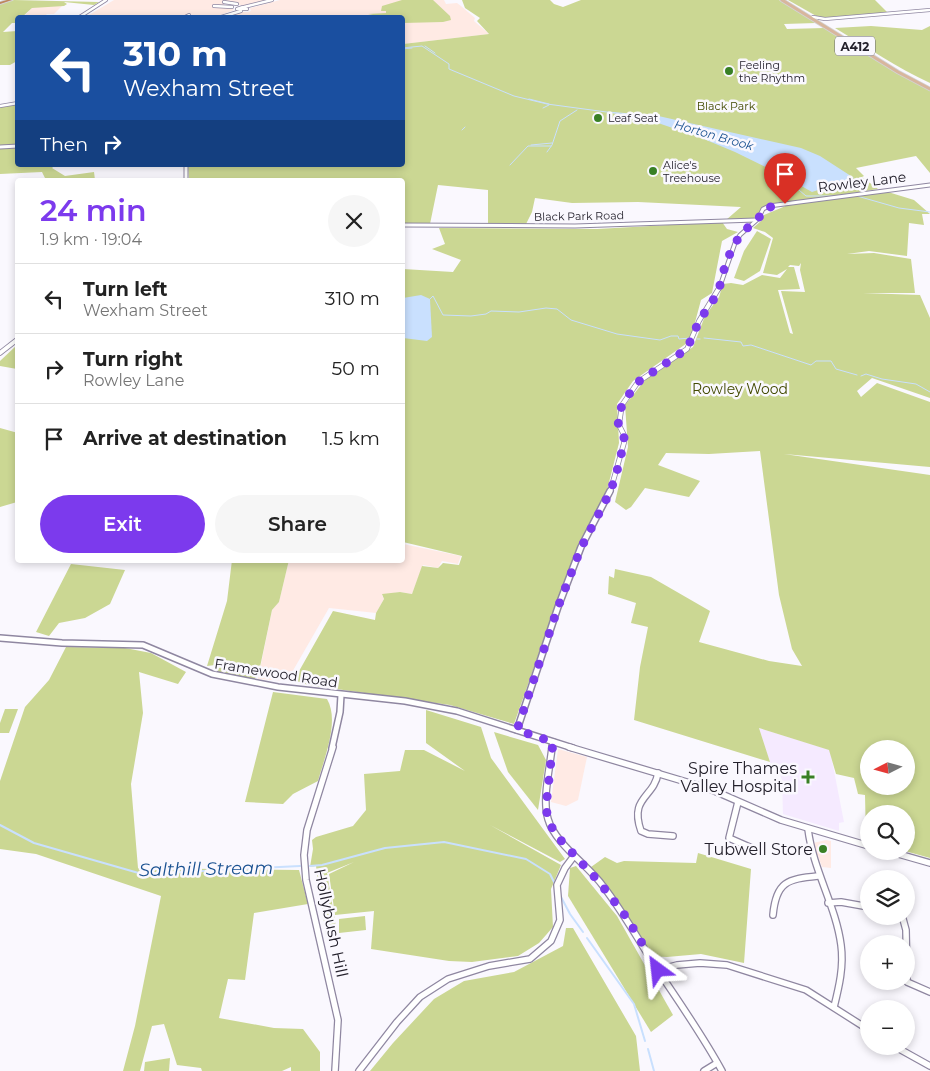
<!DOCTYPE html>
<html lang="en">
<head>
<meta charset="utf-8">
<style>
	:root { --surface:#fff; --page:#f6f6f6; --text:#222; --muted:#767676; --line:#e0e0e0; --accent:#7c3aed }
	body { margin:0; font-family:Montserrat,sans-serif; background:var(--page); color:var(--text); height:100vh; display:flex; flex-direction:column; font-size:19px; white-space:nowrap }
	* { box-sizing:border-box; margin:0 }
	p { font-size:16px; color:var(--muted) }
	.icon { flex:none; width:28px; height:28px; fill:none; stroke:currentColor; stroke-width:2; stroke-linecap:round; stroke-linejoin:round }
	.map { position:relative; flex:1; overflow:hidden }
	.drawer { position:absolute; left:15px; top:178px; width:390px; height:385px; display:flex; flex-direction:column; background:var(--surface); border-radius:5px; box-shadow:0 2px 8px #0003 }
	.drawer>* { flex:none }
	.guide { position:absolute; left:15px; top:15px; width:390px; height:152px; border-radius:5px; box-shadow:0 2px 8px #0003; background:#1a4fa0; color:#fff; overflow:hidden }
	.needle { width:32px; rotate:264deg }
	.buttons { position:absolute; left:860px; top:740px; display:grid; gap:10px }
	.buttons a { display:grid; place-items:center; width:55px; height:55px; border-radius:50%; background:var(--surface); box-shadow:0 2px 8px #0003; font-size:25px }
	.pin { position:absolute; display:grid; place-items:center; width:42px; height:42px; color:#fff; margin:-51px -21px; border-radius:50% 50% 50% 0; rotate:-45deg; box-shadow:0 0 5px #0007 }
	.pin .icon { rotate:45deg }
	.me { position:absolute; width:55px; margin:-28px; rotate:330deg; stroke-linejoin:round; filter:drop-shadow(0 0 4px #0008) }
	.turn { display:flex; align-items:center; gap:18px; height:105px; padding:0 25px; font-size:22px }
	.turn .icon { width:65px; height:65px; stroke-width:2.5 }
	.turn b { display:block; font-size:35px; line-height:42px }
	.then { display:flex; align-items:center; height:48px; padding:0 25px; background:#0003; gap:10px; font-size:19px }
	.round { display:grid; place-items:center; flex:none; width:52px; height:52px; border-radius:26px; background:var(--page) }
	.summary { display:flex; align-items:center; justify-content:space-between; height:85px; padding:0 25px }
	h1 { font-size:30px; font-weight:600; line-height:38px; color:var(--accent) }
	.primary-button { display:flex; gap:10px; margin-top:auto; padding:10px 25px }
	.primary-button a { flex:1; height:58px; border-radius:30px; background:var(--accent); color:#fff; font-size:20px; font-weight:600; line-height:58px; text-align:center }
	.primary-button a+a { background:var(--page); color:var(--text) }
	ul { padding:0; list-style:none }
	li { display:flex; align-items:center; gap:15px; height:70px; padding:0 25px; border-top:1px solid var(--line) }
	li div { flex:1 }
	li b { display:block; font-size:19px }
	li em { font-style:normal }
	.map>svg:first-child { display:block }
	.commercial { fill:#ffeae4 }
	.medical { fill:#f5eaff }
	.green { fill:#cbd793; fill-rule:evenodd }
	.water { fill:#c9e0fe }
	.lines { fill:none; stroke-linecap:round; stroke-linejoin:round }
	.stream-far1 { stroke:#c9e0fe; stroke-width:1 }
	.stream { stroke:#c9e0fe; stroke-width:2 }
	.minor-far4-casing { stroke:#8f87a1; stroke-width:4 }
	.minor-far3-casing { stroke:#8f87a1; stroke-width:5 }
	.minor-far2-casing { stroke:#8f87a1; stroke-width:5.5 }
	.minor-far1-casing { stroke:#8f87a1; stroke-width:8 }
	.minor-casing { stroke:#8f87a1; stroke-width:8 }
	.major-casing { stroke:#d3d3d5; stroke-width:4.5 }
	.highway-casing { stroke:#d3d3d5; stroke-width:2 }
	.minor-far4 { stroke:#fff; stroke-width:2.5 }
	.minor-far3 { stroke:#fff; stroke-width:3 }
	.minor-far2 { stroke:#fff; stroke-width:4 }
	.minor-far1 { stroke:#fff; stroke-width:5 }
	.minor { stroke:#fff; stroke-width:5.5 }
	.major { stroke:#d8b69d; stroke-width:3 }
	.highway { fill:#be855c; fill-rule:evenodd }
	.route { stroke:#7c3aed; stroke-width:9; stroke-dasharray:0 16.2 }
	.poi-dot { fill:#398025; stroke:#faf8fe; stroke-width:2 }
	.labels { text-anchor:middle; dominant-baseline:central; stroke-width:5; stroke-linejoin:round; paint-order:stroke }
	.far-poi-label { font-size:11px; fill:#24212c; stroke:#faf8fe; text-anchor:start }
	.far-park-label { font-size:11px; fill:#424a00; stroke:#faf8fe }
	.far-street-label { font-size:11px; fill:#24212c; stroke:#faf8fe }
	.shield { fill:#faf8fe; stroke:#64626b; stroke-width:1 }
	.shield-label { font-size:12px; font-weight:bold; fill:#24212c }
	.far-water-label { font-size:12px; font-style:italic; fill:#185090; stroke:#faf8fe }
	.street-label { font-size:14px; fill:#24212c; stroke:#faf8fe }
	.park-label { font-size:14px; fill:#424a00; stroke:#faf8fe }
	.near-poi-label { font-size:16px; fill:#24212c; stroke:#faf8fe; text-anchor:end }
	.near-street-label { font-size:16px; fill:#24212c; stroke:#faf8fe }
	.near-water-label { font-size:18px; font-style:italic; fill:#185090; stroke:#faf8fe }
</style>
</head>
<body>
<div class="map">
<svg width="930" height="1071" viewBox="0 0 930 1071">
	<rect width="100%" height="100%" fill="#faf8fe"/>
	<g class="commercial">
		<path d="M114,0H266L244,6L230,3L225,4L221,7H230L234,10L215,17L84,18Z"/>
		<path d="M280,0H444L446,4L457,3L461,6L475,18L474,21L489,34L403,44L402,18H222L237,12H248L251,11L250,8Z"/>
		<path d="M44,6H62L54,14H47L43,17L22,18L32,8Z"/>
		<path d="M403,544L461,556L458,564L442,561L438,568L423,565L412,594L400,592L382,595L384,599L376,613L329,608L287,681L258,679L272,610L279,602L289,560H402Z"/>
		<path d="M558,749L587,757L578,800L566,806L551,802Z"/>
		<path d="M826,840L831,841V868L822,867L818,856L814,852L813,843Z"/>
	</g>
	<path class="medical" d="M759,728L830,750L844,822L839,823V831L783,814L782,781L778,766L770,763Z"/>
	<g class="green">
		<path d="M14,0L99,2L94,5L64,2L67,4L64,6L32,8L22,17L18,18L17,23H12L3,32L17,31V61L10,65H0V4Z"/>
		<path d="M402,0H433L450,16L451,20L443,22L403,23L402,18L369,17L373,15L368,14L386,13V11H381L382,6Z"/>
		<path d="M462,0H550L554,4L563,7L581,0H779L816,23L784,24L787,29L824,28L896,72L930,90V173L916,156L856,168L864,176L862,177L878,189L762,207L757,217L751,219L726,220L741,207L638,202L572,203L535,198L532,212L526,224H488V190L438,185L430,224H403L402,180H189L188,165H402L403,44L489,34L477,21L480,18L465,8Z"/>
		<path d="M788,0H875L888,13L826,19L818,17Z"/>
		<path d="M871,26L922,30L930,26V83C897,68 867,47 835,28Z"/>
		<path d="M17,104V145L0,146V107Z"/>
		<path d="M17,148L18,165H55L52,168L65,176L94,172L95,180H53L45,178L42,172L0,174V149Z"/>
		<path d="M888,192L914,200L930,214H922L924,225L909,223L907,256L869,251L847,254L874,253L911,259L915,293H863L920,295L930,318V398L872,378L857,391L861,397L877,383L930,402V467L784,454L930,475V858L905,851L906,814H869V841H866L865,795L858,794L854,778L836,774L829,750L759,728L770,762L634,720L640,667L648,627L631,623L636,603L608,594L609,576L614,578L615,569L651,577L710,611L699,642L769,661L802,666L792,649L779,595L760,451L709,454L666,453L658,465L700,481L689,497L645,488L631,507L626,510L615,502L628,447L625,405L646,379L693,347L705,316L719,297L723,284L731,283L743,285L762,275L780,278L787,269L777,275L763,273L773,238L765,232L753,228L761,221L764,215L788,205ZM801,263L800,270L805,292L781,291L793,334L790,333L778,290L800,289L794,267H788L790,265L799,266ZM869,749H906V786H869Z"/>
		<path d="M722,222L727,229L738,232L722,241L712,293L701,300L690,341L633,381L617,404L619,443L605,498L586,545L559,596L514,724L450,705L308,685L294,680L333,611L375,620L376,613L384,599L382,594L400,592L412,594L422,566L438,568L443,563L459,565L462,556L403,542V269L453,272L461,260L432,249L445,244L439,228L597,229Z"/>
		<path d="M757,231L771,239L760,271L744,281L734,278L744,251Z"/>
		<path d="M17,345V369L0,366V361Z"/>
		<path d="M0,428L18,433L17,502L0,507Z"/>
		<path d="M232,560H289L279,602L272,610L260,667H258L255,679L214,671L215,665L207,666L227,601Z"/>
		<path d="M71,564L125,570L110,604L85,618L59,623L49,636L36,632Z"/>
		<path d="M66,647L125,648L151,653L186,672L178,684L139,672L143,713L131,784L138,868L299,870L308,904L254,913L245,980L228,979L219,1018L274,1028L303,1029L320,1052V1071H291V1067L282,1071H202L201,1068L177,1065L164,1024L152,1026L140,1071H123L135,1026L161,896L36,854L0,849V781L25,707L49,680Z"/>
		<path d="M273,692L327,699C340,721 324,759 318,781L293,794L283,804L245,802Z"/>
		<path d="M5,709H18L9,733H0V723Z"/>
		<path d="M426,710L481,727L491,758L565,859L560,862L490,825L561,865L551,889L553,927L539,943L518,956L472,962L449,961L371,949L374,911L335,915L329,874L354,862L327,873L336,927L326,936L316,866L310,867L313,849L312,840L316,837L353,826L366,810L364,774L400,771L405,750H424L465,771L426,743Z"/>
		<path d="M494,732L538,745L546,760L538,810L508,772Z"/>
		<path d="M698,853L751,869L744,963L701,954L667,957L650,956L591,867L605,857L617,863L624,861L696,863Z"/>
		<path d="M576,866L617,916L673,1015L651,1032L568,896L570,868Z"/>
		<path d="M365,916L366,930L339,933V919Z"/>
		<path d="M566,928H573L636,1036L640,1071H370L393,1043L434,999L464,981L514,972L563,946Z"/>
		<path d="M170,1058L169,1071H144L145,1062Z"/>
	</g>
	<g class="water">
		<path d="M654,115L801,148L820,156L854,178L812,192L780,174L735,152L699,137L658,123L651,118Z"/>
		<path d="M421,295L430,299L432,337L427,341L403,338V298Z"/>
	</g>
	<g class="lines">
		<g class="stream-far1">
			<path d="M425,46L435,53"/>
			<path d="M402,48L422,46L449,64V69L514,96L547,104L651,118"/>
			<path d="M402,49L412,48"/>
			<path d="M529,99L549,104"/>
			<path d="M543,108L549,105"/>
			<path d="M608,112L652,116"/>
			<path d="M462,130L465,127"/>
			<path d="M531,145L552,143"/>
			<path d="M547,152L552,145L560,121L577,110"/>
			<path d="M510,165L528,146H551"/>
			<path d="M785,175V178L806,196H836"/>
			<path d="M785,186L780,182L786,177"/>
			<path d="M857,196L899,208L930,212"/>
			<path d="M430,299L433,296L443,315L471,316L486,314L491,311L519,312L546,308L557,309L571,320L617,334L660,340L671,336H678L679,339L690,338"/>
			<path d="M704,338L741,342L743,346L751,345L811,365L816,361H831L836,369L857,375"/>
			<path d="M697,339H700"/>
			<path d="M861,376L866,374L882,379L916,384L930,392"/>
		</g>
		<g class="stream">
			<path d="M0,825L34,843L142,874L300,866"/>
			<path d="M310,866L322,865L385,848L444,842L526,859L550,874L554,882"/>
			<path d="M560,895L570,914L583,932"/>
			<path d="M587,938L634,1004L645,1041"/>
			<path d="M648,1049L654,1071"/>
		</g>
		<defs>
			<g id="minor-far4">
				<path d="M224,2L237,4"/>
				<path d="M214,6L232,7"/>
				<path d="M243,7L247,9H237Z"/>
				<path d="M244,7L272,0"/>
				<path d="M813,17L825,19L930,10"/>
				<path d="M78,18L106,0"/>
				<path d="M183,18L189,15"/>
				<path d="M218,18L241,11"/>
				<path d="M0,106L18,103"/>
			</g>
			<g id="minor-far3">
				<path d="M0,147L18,146"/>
				<path d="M186,165V180"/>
				<path d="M402,225L575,226L756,220"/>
				<path d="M719,289L735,243L740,235L758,219L763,209L769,206L930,185"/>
			</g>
			<g id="minor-far2">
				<path d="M0,353L18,339"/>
				<path d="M610,492L624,443V435L619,425L622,405L638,382L687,349L699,321L719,288"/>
			</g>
			<g id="minor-far1">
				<path d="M0,638L62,643L143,645L212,674L278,687L405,701L457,711L573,748"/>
				<path d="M517,730L558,607L581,547L610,491"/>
				<path d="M332,748L340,712L341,695"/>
				<path d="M552,748L553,742"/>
			</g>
			<g id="minor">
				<path d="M333,747L307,830L304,855L306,880L338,1020L335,1071"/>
				<path d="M552,747C550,768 542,799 548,819C555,844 588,865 603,886C624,913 640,943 659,972C681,1005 703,1036 722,1071"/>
				<path d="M569,747L710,789L781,820L869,846"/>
				<path d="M658,773C654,798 629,797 641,831L648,834L673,836"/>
				<path d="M738,802L729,838L754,849"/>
				<path d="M808,829C813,870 836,906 841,945C844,966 839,987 834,1007"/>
				<path d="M888,851L930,863"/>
				<path d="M828,903L841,902L869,907"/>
				<path d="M773,915C776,882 787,879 818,876"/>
				<path d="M898,916L903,919L906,930L907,982L930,992"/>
				<path d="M658,970L677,965L700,963L727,965L806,990L869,1030"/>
				<path d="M894,1046L930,1066"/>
				<path d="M359,1071L397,1022L420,997L448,979L489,966L530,959L551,941L560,920L557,885L565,868L574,856"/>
				<path d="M704,1071L717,1063"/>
			</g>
			<path id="major" d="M782,0L898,72L930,89"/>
			<path id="highway" d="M7,0H12L0,4V2Z"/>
		</defs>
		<use href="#minor-far4" class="minor-far4-casing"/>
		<use href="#minor-far3" class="minor-far3-casing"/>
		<use href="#minor-far2" class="minor-far2-casing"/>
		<use href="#minor-far1" class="minor-far1-casing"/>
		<use href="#minor" class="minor-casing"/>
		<use href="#major" class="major-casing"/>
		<use href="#highway" class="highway-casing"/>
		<use href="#minor-far4" class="minor-far4"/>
		<use href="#minor-far3" class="minor-far3"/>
		<use href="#minor-far2" class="minor-far2"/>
		<use href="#minor-far1" class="minor-far1"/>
		<use href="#minor" class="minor"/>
		<use href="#major" class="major"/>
		<use href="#highway" class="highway"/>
	</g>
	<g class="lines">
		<path class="route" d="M658,970L627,918L600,883L556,835L548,820L546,807L553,742L517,730L558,607L581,548L608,496L615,479L624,443V435L618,425L622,404L638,382L687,349L699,321L718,293L726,262L735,243L745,230L758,219L765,208L785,204"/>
	</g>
	<g class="poi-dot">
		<circle cx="729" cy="71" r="5"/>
		<circle cx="598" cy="118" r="5"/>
		<circle cx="653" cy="171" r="5"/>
		<path d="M805.5 769.5h5v5h5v5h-5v5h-5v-5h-5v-5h5z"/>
		<circle cx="823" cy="849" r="5"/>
	</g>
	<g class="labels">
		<g class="far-poi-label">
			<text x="739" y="65">Feeling<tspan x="739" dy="13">the Rhythm</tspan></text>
			<text x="608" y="118">Leaf Seat</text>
			<text x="663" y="165">Alice's<tspan x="663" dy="13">Treehouse</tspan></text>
		</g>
		<g class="far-park-label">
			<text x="726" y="106">Black Park</text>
		</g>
		<g class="far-street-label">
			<text transform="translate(579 216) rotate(-1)">Black Park Road</text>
		</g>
		<rect class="shield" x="835" y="36.5" width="40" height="19" rx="4"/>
		<g class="shield-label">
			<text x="855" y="46">A412</text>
		</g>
		<g class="far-water-label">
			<text transform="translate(714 135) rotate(16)">Horton Brook</text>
		</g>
		<g class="street-label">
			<text transform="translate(862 182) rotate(-7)">Rowley Lane</text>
			<text transform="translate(276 673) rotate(9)">Framewood Road</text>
		</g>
		<g class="park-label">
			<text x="740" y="389">Rowley Wood</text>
		</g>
		<g class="near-poi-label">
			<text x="797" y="768">Spire Thames<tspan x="797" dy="18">Valley Hospital</tspan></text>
			<text x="813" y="849">Tubwell Store</text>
		</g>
		<g class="near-street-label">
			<text transform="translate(331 923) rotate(78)">Hollybush Hill</text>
		</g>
		<g class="near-water-label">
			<text transform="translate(206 869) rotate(-1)">Salthill Stream</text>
		</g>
	</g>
</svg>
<div class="buttons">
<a><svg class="needle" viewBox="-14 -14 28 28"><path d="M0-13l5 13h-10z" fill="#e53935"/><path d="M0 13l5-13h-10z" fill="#767676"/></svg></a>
<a><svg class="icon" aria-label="search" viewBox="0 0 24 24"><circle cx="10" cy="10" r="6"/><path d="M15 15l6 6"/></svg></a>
<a><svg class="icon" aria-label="layers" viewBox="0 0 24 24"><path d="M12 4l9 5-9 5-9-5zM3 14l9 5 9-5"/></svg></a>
<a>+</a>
<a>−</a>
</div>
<div class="pin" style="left:785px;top:204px;background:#d93025"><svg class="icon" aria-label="arrive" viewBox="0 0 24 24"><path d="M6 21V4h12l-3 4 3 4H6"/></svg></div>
<svg class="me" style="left:658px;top:970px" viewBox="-20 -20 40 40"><path d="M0-17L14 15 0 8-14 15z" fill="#7c3aed" stroke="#fff" stroke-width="4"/></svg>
<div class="guide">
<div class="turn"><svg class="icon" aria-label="left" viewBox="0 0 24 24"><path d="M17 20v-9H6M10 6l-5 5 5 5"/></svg><div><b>310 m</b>Wexham Street</div></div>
<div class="then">Then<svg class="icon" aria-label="right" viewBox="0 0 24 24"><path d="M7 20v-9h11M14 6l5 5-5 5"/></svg></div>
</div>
<section class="drawer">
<div class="summary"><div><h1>24 min</h1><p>1.9 km · 19:04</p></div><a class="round"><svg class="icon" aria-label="close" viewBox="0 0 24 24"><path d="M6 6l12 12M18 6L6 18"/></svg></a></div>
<ul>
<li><svg class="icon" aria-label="left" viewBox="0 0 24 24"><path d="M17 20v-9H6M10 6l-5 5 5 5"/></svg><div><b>Turn left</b><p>Wexham Street</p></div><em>310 m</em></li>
<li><svg class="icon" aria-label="right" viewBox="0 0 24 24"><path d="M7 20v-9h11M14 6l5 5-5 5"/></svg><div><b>Turn right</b><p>Rowley Lane</p></div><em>50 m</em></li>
<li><svg class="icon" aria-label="arrive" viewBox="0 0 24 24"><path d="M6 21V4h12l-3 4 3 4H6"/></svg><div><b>Arrive at destination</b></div><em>1.5 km</em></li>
</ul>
<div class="primary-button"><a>Exit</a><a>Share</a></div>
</section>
</div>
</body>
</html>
